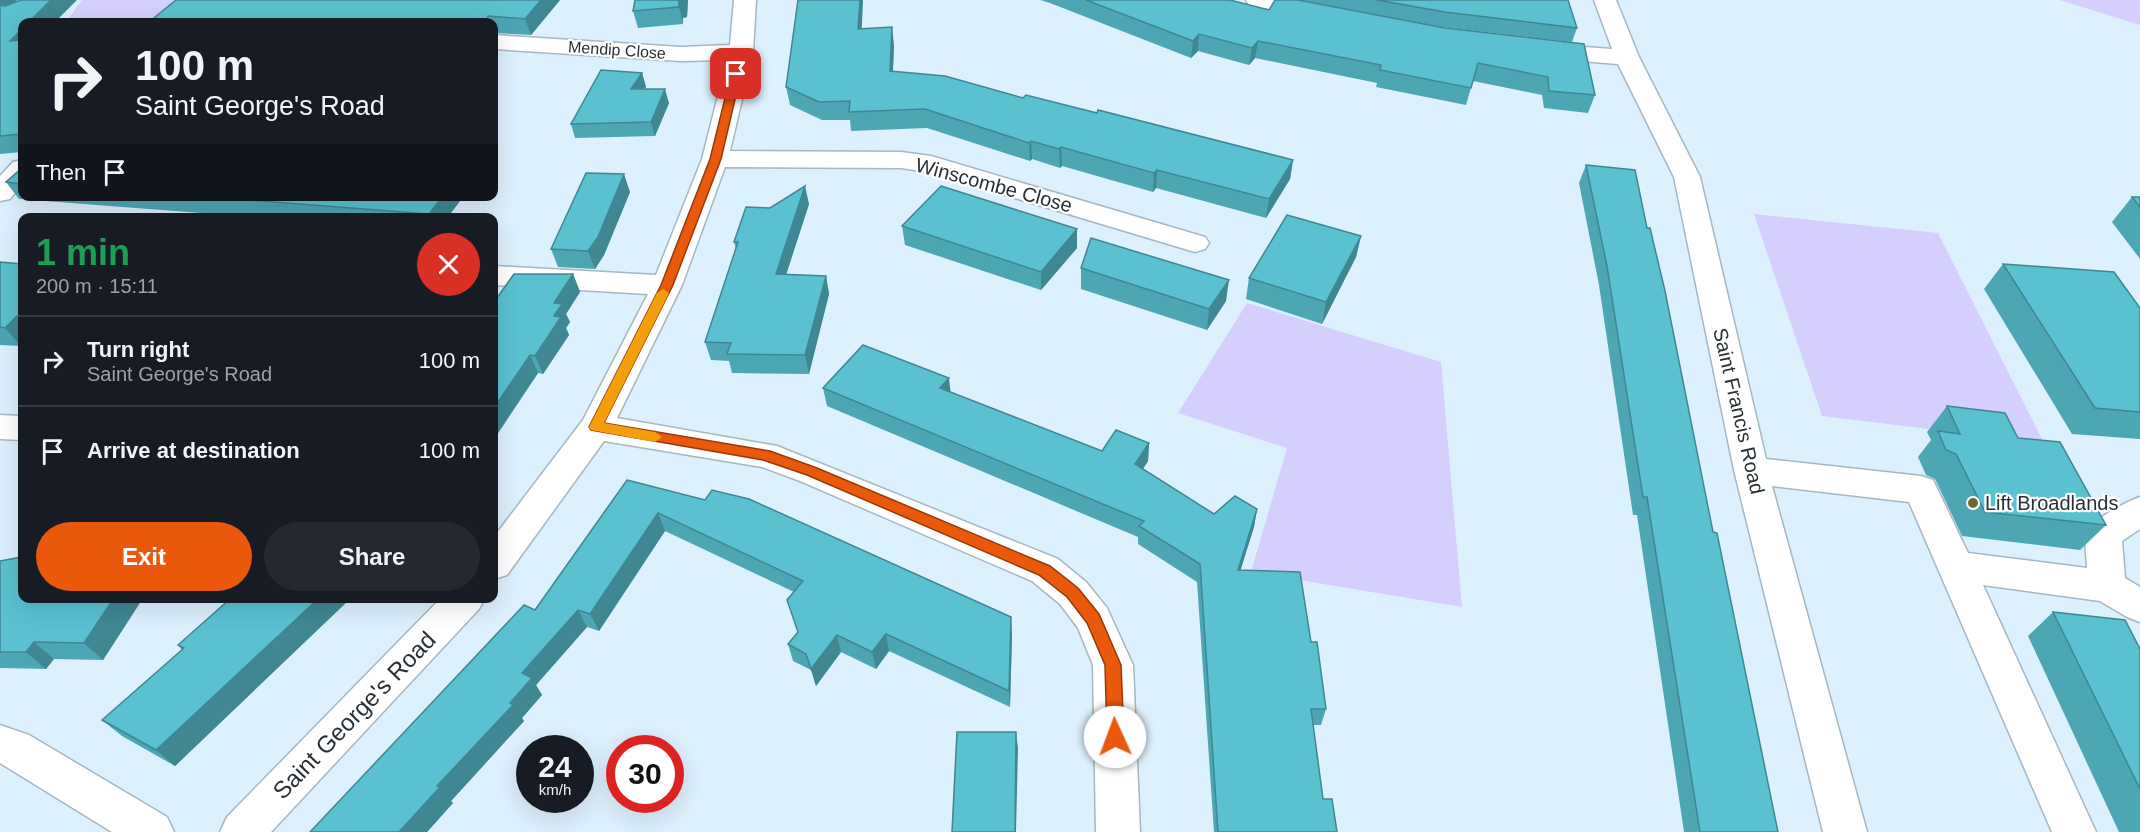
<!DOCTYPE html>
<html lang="en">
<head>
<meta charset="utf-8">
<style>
	:root { --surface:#171b24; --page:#242831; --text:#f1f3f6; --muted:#9ea1a6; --line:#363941; --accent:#ea580c }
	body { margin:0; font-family:Arial,sans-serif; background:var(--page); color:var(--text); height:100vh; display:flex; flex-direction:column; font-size:22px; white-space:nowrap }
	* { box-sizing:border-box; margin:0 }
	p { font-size:20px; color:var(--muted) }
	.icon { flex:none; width:33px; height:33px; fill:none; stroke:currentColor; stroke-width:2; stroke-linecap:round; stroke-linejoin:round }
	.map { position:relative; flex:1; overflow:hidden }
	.drawer { position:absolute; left:18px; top:213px; width:480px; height:390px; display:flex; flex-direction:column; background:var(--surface); border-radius:12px; box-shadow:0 6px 24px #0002 }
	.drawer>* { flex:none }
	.hud { position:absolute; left:18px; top:18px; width:480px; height:183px; border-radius:12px; box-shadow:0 6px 24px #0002; background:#171b24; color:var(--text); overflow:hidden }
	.speed { position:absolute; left:516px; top:735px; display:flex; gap:12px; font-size:30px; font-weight:700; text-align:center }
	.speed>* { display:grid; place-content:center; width:78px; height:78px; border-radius:50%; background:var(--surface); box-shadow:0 6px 24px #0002; line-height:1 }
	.speed small { font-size:15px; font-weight:400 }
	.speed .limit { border:9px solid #d22; background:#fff; color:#111 }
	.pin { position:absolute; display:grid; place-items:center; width:51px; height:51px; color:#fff; margin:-26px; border-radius:12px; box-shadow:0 3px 9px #0006 }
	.me { position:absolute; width:66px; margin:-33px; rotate:358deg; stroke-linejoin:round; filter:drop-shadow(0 0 4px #0008) }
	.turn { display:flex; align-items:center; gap:21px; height:126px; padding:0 18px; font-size:27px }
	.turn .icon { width:78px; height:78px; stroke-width:2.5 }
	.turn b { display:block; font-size:42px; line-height:51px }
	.then { display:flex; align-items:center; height:57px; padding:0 18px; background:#0003; gap:12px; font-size:22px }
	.round { display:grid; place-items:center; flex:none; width:63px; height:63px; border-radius:32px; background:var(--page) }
	.summary { display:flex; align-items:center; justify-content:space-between; height:102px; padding:0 18px }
	h1 { font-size:36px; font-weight:700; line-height:45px; color:#1e9e55 }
	.cta { display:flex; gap:12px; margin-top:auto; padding:12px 18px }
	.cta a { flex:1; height:69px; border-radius:36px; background:var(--accent); color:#fff; font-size:24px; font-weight:700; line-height:69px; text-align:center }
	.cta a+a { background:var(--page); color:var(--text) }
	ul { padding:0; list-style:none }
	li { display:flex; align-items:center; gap:18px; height:90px; padding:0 18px; border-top:2px solid var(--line) }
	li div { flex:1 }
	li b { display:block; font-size:22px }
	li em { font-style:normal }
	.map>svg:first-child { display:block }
	.green { fill:#d5cfff }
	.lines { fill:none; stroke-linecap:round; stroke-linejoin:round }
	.minor-casing { stroke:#a4b7c3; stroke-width:3 }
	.minor { fill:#fff; fill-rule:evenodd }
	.wall { fill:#4da6b4 }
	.shaded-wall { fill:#3f8792 }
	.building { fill:#5ac1d1; stroke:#3f8792; stroke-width:1.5 }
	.route { fill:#ea580c; stroke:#983908; stroke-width:1.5 }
	.slow { fill:#f59e0b }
	.poi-dot { fill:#6e6633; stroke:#fff; stroke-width:2 }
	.labels { text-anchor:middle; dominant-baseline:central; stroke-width:4.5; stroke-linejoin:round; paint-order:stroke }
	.far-street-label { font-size:16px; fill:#293035; stroke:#fff }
	.street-label { font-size:20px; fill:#293035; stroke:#fff }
	.poi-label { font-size:20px; fill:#293035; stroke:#fff; text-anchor:start }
	.near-street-label { font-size:24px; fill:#293035; stroke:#fff }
</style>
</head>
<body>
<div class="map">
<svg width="2140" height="832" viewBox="0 0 2140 832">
	<rect width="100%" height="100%" fill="#ddf0fd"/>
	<g class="green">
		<path d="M82,0H184L152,22H66Z"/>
		<path d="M2060,0H2140V25Z"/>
		<path d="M1754,214L1938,233L2044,443L1822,416Z"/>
		<path d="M1247,303L1441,362L1462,607L1251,572L1287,448L1178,413Z"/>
	</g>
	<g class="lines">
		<defs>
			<g id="minor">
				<path d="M734,0H756L753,52L730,151L901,152L931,156L1205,237L1209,243L1205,249L1195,252L928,172L901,168L725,167L682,285L617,418L777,446L1058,559L1086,582L1107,608L1133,665L1140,832H1096L1093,665L1078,628L1060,604L1032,581L800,481L762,467L604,441L507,575L494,579V537L583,420L648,294L494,285V266L656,275L702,159L727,60L681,61L494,49V35L681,47L730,45Z"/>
				<path d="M1246,0H1291L1325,7L1328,12L1325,17L1317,19L1249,5Z"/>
				<path d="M1594,0H1616L1639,57L1700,177L1766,459L1921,476L1933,480L1968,553L2087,568C2087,558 2084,544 2086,535C2090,520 2126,502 2140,497V529L2122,541L2125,578L2140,587V622L2127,617L2100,601L1983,585L2096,832H2052L1909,502L1772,486L1867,832H1823L1734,470L1674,177L1618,64L1542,58L1534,56L1530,51L1534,46L1542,44L1612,49Z"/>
				<path d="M22,160V184L10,199L0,201V176L13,162Z"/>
				<path d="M0,415L22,416V440L0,439Z"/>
				<path d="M441,598H485L479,609L271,832H220L227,817Z"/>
				<path d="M0,725L29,735L167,817L174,832H112L0,763Z"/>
			</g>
		</defs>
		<use href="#minor" class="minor-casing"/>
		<use href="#minor" class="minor"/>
	</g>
	<g class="wall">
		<path d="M0,0H17L15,3L22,22V152L0,154Z"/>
		<path d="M176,0H560L531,35L494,33V35V22H149Z"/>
		<path d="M688,0L687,17L683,18V24L638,28L633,11Z"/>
		<path d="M1040,0H1230L1269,10L1275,0H1568L1577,28L1572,42L1441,27L1348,10L1445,28L1595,95L1588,113L1544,108L1542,95L1473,81L1466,105L1376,87L1377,83L1255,58L1249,65L1198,51L1191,58L1050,3Z"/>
		<path d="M862,29L894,45L893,71L1097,113L1293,160L1290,179L1266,218L1156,188L1153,192L1062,166L1060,168L1032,159L1030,161L927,128L851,131L850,120H822L790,105L786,87Z"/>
		<path d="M642,73L646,87L644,89L669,103L655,136L575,138L571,124Z"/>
		<path d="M1586,165L1647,228L1778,832H1684L1637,515H1633L1599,285L1579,183Z"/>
		<path d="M22,168V196L463,197L447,218H265L19,199L6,182Z"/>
		<path d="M630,192L604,255L595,269L558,267L551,249Z"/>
		<path d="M2132,197H2140V259L2112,222Z"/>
		<path d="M809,204L786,275L826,276L829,294L809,374L732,373L729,361L711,360L705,342L736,249L734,242L770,208Z"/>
		<path d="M902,226L1077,248L1041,290L905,245Z"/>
		<path d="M1361,236L1356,257L1322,324L1246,299L1249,278Z"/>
		<path d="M0,262L22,264V345L21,346L0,345Z"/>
		<path d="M2003,264L2140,308V439L2072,434L1984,289Z"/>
		<path d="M1081,268L1226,301L1207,330L1081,289Z"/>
		<path d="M573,274L580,292L566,314L570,322L566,328L569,335L543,374L538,373L494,439V302Z"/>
		<path d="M823,388L950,392L1102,451L1149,443L1148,461L1143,469L1214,514L1257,509L1254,527L1240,570L1311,642L1326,709L1321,725H1313L1323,799L1337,832H1214L1197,582L1138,544V537L827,406Z"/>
		<path d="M1947,406L2018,438L2106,525L2080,550L1962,536L1935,479L1926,475L1918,457L1931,440L1927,432Z"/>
		<path d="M627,480L1012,634L1010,707L889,651L876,669L841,652L816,686L811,670L793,661L788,644L798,632L787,600L794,592L665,531L599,631L587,627L536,685L542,695L522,718L524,721L451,801L453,803L427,832H310L535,610Z"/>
		<path d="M0,561L143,598L103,660L54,659L46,669L0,668Z"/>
		<path d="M231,598H351L175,766L122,736L102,720L182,650L178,645Z"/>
		<path d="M2053,612L2140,649V832H2119L2028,636Z"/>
	</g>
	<g class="shaded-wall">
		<path d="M0,0H17L6,14L0,7Z"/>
		<path d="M51,0H77L55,22H29Z"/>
		<path d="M541,0H560L531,35L525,19Z"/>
		<path d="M682,0H688L687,17L683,18V24L679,7V1Z"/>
		<path d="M860,0H863L861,47L858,29Z"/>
		<path d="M892,27L894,45L892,89L890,71Z"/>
		<path d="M22,29V57L10,41Z"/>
		<path d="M1199,34L1198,51L1191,58L1193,41Z"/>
		<path d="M1258,41L1255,58L1249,65L1252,48Z"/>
		<path d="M642,73L646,87L635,102L631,89Z"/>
		<path d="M665,89L669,103L655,136L651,122Z"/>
		<path d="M1031,141L1032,159L1030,161L1029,143Z"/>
		<path d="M1061,147L1062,166L1060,168L1059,149Z"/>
		<path d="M1293,160L1290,179L1266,218L1269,199Z"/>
		<path d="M1157,170L1156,188L1153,192L1154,173Z"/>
		<path d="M624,174L630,192L604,255L595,269L588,251Z"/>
		<path d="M805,186L809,204L780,293L776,274Z"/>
		<path d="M443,196L463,197L447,218H431L429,214Z"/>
		<path d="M1077,229V248L1041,290V272Z"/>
		<path d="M1361,236L1356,257L1322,324L1326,302Z"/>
		<path d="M573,274L580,292L566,314L570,322L566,328L569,335L543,374L535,356L554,316V303Z"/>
		<path d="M826,276L829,294L809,374L805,355Z"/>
		<path d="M1229,280L1226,301L1207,330L1209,309Z"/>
		<path d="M17,316L22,322V345L21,346L5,328Z"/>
		<path d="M530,355L538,373L494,439V408Z"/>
		<path d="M949,378L951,396L940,388Z"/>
		<path d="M1149,443L1148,461L1134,482L1135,464Z"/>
		<path d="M1257,509L1254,527L1235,588L1238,570Z"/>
		<path d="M658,513L665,531L599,631L590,614Z"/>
		<path d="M114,598H143L103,660L84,643Z"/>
		<path d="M319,598H351L175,766L156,750Z"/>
		<path d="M578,610L587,627L536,685L542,695L522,718L524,721L451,801L453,803L427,832H399L437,786L510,703L522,673Z"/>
		<path d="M1011,617L1012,634L1010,707L1009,691Z"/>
		<path d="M886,634L889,651L876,669L872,652Z"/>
		<path d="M837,635L841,652L816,686L811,669Z"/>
		<path d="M34,642L54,659L46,669L26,652Z"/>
		<path d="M1016,732L1018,748L1016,832H1015Z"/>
	</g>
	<g class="building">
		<path d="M21,0H51L29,22H22V29L10,41L22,40V134L0,136V5L5,6Z"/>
		<path d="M176,0H541L525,19L488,16L486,22H149Z"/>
		<path d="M635,0H682L679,1V7L633,11Z"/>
		<path d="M798,0H860L858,29L892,27L890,71L945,76L1023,98L1026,95L1097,113L1098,110L1293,160L1269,199L1157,170L1154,173L1061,147L1059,149L1031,141L1029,143L925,109L849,112L850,101L819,102L786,87Z"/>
		<path d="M1086,0H1230L1269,10L1275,0H1298L1445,28L1584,44L1595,95L1549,91L1548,77L1478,63L1471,88L1380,70L1381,65L1258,41L1252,48L1199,34L1193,41Z"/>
		<path d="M1377,0H1568L1577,28L1445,12Z"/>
		<path d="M601,70L642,73L631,89H665L651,122L571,124Z"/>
		<path d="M1586,165L1635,170L1647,228H1650L1665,291L1713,532L1717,533L1778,832H1700L1647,497H1643L1607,266Z"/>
		<path d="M22,168V184L6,182Z"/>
		<path d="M586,173L624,174L598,237L588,251L551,249Z"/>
		<path d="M805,186L776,274L826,276L805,355L727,354L731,343L705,342L738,242H734L746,207L770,208Z"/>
		<path d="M941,186L1077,229L1041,272L902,226Z"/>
		<path d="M196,196H443L429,214Z"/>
		<path d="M2132,197H2140V207Z"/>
		<path d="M1287,215L1361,236L1326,302L1249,278Z"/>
		<path d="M1091,238L1229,280L1209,309L1081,268Z"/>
		<path d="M0,262L22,264V317L17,316L5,328L0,327Z"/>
		<path d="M2003,264L2114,272L2140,308V412L2095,408Z"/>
		<path d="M514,274H573L554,303L562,304L554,316L561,317L535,356L530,355L494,408V302Z"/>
		<path d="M863,345L949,378L940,388L1102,451L1116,430L1149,443L1135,464L1214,514L1235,496L1257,509L1238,570L1300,572L1311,642H1317L1326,709H1311L1323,799H1332L1337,832H1218L1200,564L1139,526L1144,521L823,388Z"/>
		<path d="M1947,406L2005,413L2018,438L2060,442L2106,525L1985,512L1956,454L1946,450L1938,431L1960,434Z"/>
		<path d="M627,480L705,500L712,490L749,499L1011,617L1009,691L886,634L872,652L837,635L811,669L806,654L788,644L798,632L787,600L803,581L658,513L590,614L578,610L522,673L532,678L510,703L513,705L437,786L440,787L399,832H310L524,605L535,610Z"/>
		<path d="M22,557V598H114L84,643L34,642L26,652H0V561Z"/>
		<path d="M231,598H319L156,750L102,720L184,648L178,645Z"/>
		<path d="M2053,612L2125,620L2140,649V789Z"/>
		<path d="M957,732H1016L1015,832H952Z"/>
	</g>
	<path class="route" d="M736,71L741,74L721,159L673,285L604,423L770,451L817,468L1050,566L1078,588L1099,614L1121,665L1124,737L1121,742L1115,745L1109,742L1107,737L1105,665L1087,623L1067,597L1039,575L807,475L763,460L591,430L589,427L661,285L710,159L731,74Z"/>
	<path class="slow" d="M663,289L669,293L604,423L655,432L662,437L655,442L591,430L589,427L657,293Z"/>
	<circle class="poi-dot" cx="1973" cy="503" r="6"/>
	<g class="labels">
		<g class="far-street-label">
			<text transform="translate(617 50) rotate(4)">Mendip Close</text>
		</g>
		<g class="street-label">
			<text transform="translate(994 185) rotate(15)">Winscombe Close</text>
			<text transform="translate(1739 411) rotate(77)">Saint Francis Road</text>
		</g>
		<g class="poi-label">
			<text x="1985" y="503">Lift Broadlands</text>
		</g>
		<g class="near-street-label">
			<text transform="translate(354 715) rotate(-46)">Saint George's Road</text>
		</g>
	</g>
</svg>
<div class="speed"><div>24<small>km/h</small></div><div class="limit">30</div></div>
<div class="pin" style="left:736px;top:74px;background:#d93025"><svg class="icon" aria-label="arrive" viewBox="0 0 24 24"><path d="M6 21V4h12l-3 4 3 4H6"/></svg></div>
<svg class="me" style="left:1115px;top:737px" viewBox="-20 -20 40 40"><circle r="19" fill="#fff"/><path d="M0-13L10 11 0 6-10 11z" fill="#ea580c"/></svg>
<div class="hud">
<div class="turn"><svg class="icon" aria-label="right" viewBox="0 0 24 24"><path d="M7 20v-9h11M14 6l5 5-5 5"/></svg><div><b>100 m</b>Saint George's Road</div></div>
<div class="then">Then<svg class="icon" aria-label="arrive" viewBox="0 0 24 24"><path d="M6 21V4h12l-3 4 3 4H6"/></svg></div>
</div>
<section class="drawer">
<div class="summary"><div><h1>1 min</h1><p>200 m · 15:11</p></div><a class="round" style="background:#d93025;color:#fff"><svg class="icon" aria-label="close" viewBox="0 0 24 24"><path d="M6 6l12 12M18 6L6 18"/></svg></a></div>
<ul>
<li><svg class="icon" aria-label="right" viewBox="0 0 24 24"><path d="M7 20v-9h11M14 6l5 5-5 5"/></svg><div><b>Turn right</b><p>Saint George's Road</p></div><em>100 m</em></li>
<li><svg class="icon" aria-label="arrive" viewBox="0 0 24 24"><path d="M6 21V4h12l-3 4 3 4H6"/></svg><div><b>Arrive at destination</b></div><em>100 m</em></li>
</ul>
<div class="cta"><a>Exit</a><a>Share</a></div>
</section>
</div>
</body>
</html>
